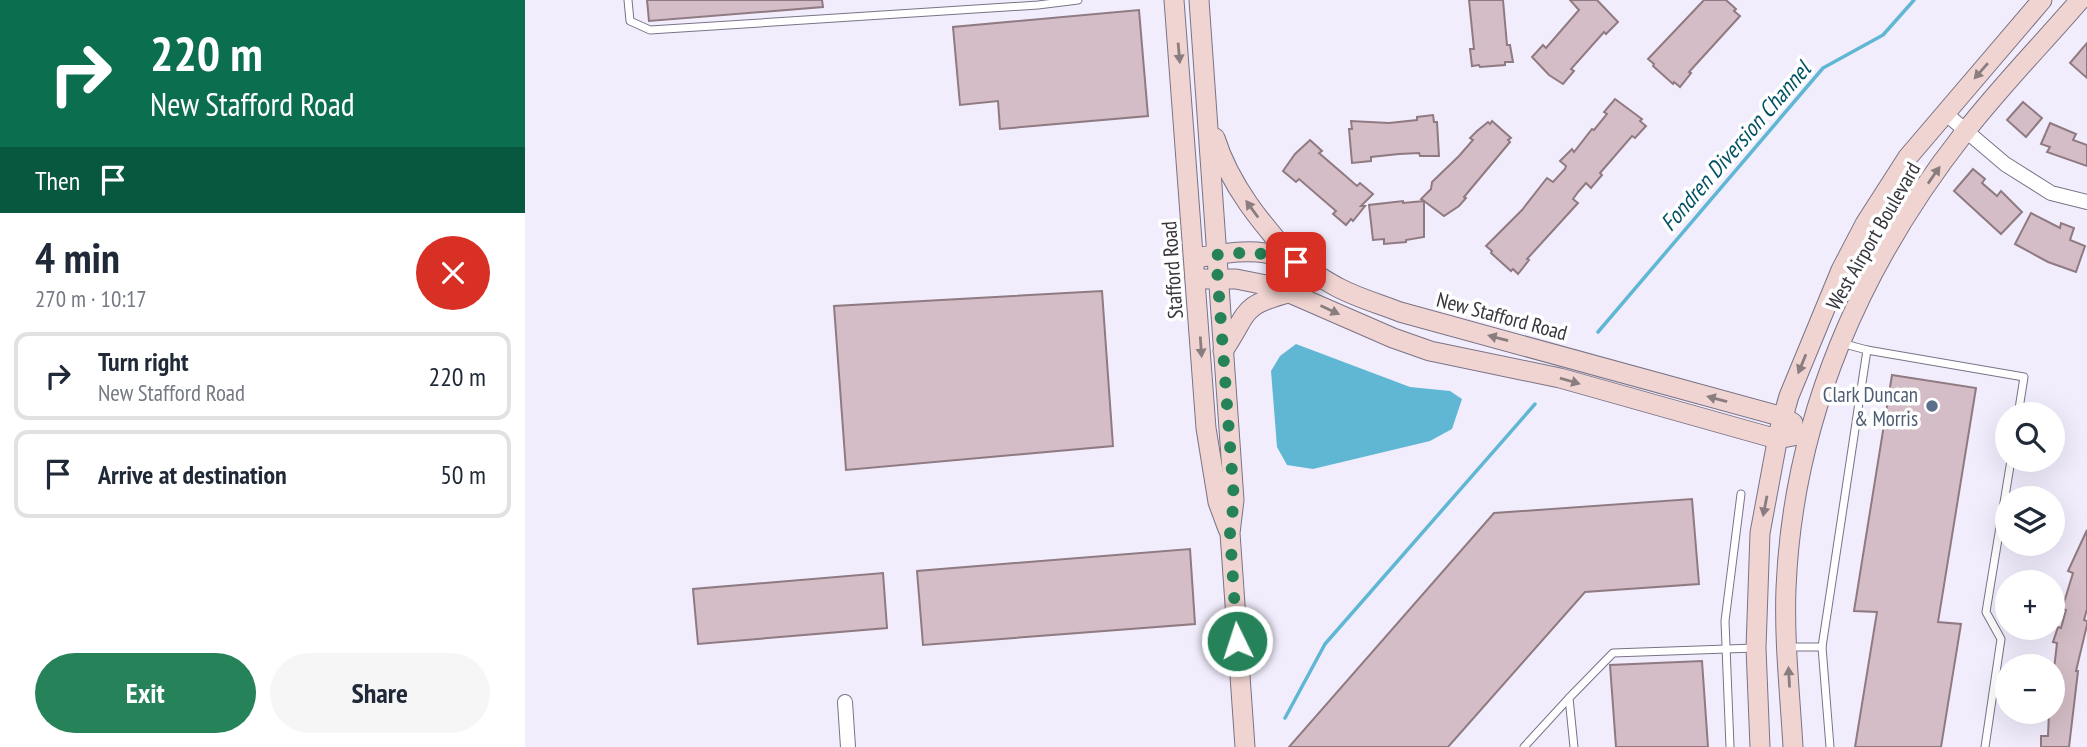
<!DOCTYPE html>
<html lang="en">
<head>
<meta charset="utf-8">
<style>
	:root { --surface:#fff; --page:#f6f6f7; --text:#1f2937; --muted:#747a83; --line:#e0e1e3; --accent:#268259 }
	body { margin:0; font-family:"PT Sans Narrow",sans-serif; background:var(--page); color:var(--text); height:100vh; display:flex; flex-direction:column; font-size:26px; white-space:nowrap }
	* { box-sizing:border-box; margin:0 }
	p { font-size:23px; color:var(--muted) }
	.icon { flex:none; width:38px; height:38px; fill:none; stroke:currentColor; stroke-width:2; stroke-linecap:round; stroke-linejoin:round }
	.map { position:relative; flex:1; overflow:hidden }
	.sheet { display:flex; flex-direction:column; background:var(--surface); width:525px }
	.sheet>* { flex:none }
	.guide { background:#0b6e4f; color:#fff; overflow:hidden }
	.controls { position:absolute; left:1470px; top:402px; display:grid; gap:14px }
	.controls a { display:grid; place-items:center; width:70px; height:70px; border-radius:50%; background:var(--surface); box-shadow:0 7px 28px #0002; font-size:35px }
	.pin { position:absolute; display:grid; place-items:center; width:60px; height:60px; color:#fff; margin:-30px; border-radius:14px; box-shadow:0 4px 10px #0006 }
	.me { position:absolute; width:77px; margin:-38px; rotate:356deg; stroke-linejoin:round; filter:drop-shadow(0 0 5px #0008) }
	.turn { display:flex; align-items:center; gap:24px; height:147px; padding:0 35px; font-size:32px }
	.turn .icon { width:91px; height:91px; stroke-width:2.5 }
	.turn b { display:block; font-size:49px; line-height:60px }
	.then { display:flex; align-items:center; height:66px; padding:0 35px; background:#0003; gap:14px; font-size:26px }
	.round { display:grid; place-items:center; flex:none; width:74px; height:74px; border-radius:37px; background:var(--page) }
	.summary { display:flex; align-items:center; justify-content:space-between; height:119px; padding:0 35px }
	h1 { font-size:42px; font-weight:700; line-height:52px }
	.action { display:flex; gap:14px; margin-top:auto; padding:14px 35px }
	.action a { flex:1; height:80px; border-radius:42px; background:var(--accent); color:#fff; font-size:28px; font-weight:700; line-height:80px; text-align:center }
	.action a+a { background:var(--page); color:var(--text) }
	ul { padding:0; list-style:none }
	li { display:flex; align-items:center; gap:21px; height:88px; margin:0 14px 10px; padding:0 21px; border:4px solid var(--line); border-radius:14px }
	li div { flex:1 }
	li b { display:block; font-size:26px }
	li em { font-style:normal }
	main { display:flex; flex:1; min-height:0 }
	.map>svg:first-child { display:block }
	.water { fill:#60b7d4 }
	.lines { fill:none; stroke-linecap:round; stroke-linejoin:round }
	.stream { stroke:#60b7d4; stroke-width:3.5 }
	.building { fill:#d4bdc6; stroke:#8f7a82; stroke-width:2 }
	.lane-casing { stroke:#797386; stroke-width:9 }
	.street-casing { stroke:#797386; stroke-width:16 }
	.secondary-casing { stroke:#797386; stroke-width:21 }
	.lane { stroke:#fff; stroke-width:7 }
	.street { stroke:#fff; stroke-width:14 }
	.secondary { stroke:#f0d4d1; stroke-width:19 }
	.oneway { fill:#8a7d80 }
	.route { stroke:#268259; stroke-width:12; stroke-dasharray:0 21.6 }
	.service-dot { fill:#5c6f8a; stroke:#fff; stroke-width:2.5 }
	.labels { text-anchor:middle; dominant-baseline:central; stroke-width:7; stroke-linejoin:round; paint-order:stroke }
	.street-label { font-size:21px; fill:#37353d; stroke:#fff }
	.service-label { font-size:21px; fill:#4e5e75; stroke:#fff; text-anchor:end }
	.water-label { font-size:23px; font-style:italic; fill:#015165; stroke:#fff }
</style>
</head>
<body>
<main>
<section class="sheet">
<div class="guide">
<div class="turn"><svg class="icon" aria-label="right" viewBox="0 0 24 24"><path d="M7 20v-9h11M14 6l5 5-5 5"/></svg><div><b>220 m</b>New Stafford Road</div></div>
<div class="then">Then<svg class="icon" aria-label="arrive" viewBox="0 0 24 24"><path d="M6 21V4h12l-3 4 3 4H6"/></svg></div>
</div>
<div class="summary"><div><h1>4 min</h1><p>270 m · 10:17</p></div><a class="round" style="background:#d93025;color:#fff"><svg class="icon" aria-label="close" viewBox="0 0 24 24"><path d="M6 6l12 12M18 6L6 18"/></svg></a></div>
<ul>
<li><svg class="icon" aria-label="right" viewBox="0 0 24 24"><path d="M7 20v-9h11M14 6l5 5-5 5"/></svg><div><b>Turn right</b><p>New Stafford Road</p></div><em>220 m</em></li>
<li><svg class="icon" aria-label="arrive" viewBox="0 0 24 24"><path d="M6 21V4h12l-3 4 3 4H6"/></svg><div><b>Arrive at destination</b></div><em>50 m</em></li>
</ul>
<div class="action"><a>Exit</a><a>Share</a></div>
</section>
<div class="map">
<svg width="1562" height="747" viewBox="0 0 1562 747">
	<rect width="100%" height="100%" fill="#f2edfd"/>
	<path class="water" d="M771,344L885,387L925,391L937,399L927,429L905,441L788,469L762,465L752,447L746,371L755,356Z"/>
	<g class="lines">
		<g class="stream">
			<path d="M1073,332L1298,68L1358,35L1389,0"/>
			<path d="M760,718L800,644L1010,404"/>
		</g>
	</g>
	<g class="building">
		<path d="M122,0H297L298,7L124,21Z"/>
		<path d="M944,0H978L982,45H985L988,62H980V65L955,67L954,65L947,66L945,49H949Z"/>
		<path d="M1045,0H1072L1093,22L1081,34L1079,32L1046,69L1049,71L1038,84L1024,75L1007,57L1018,45L1021,48L1054,10Z"/>
		<path d="M1179,0H1201L1211,9L1209,11L1215,16L1164,72L1166,73L1155,87L1149,82L1148,84L1128,66L1129,64L1123,59Z"/>
		<path d="M614,10L623,116L475,129L473,101L435,105L428,27Z"/>
		<path d="M1562,43V78L1545,63Z"/>
		<path d="M1090,99L1117,119L1115,121L1121,126L1110,138L1107,136L1075,173L1077,175L1066,188L1061,183L1053,192L1048,199L1053,203L1002,259L1004,260L993,274L988,269L986,271L966,253L967,251L961,246L997,210L1022,178L1028,182L1040,169L1041,166L1035,161L1047,149L1049,152L1067,129L1069,130L1082,114L1079,112Z"/>
		<path d="M1498,102L1517,118L1501,137L1482,120Z"/>
		<path d="M908,115L909,122H912L914,156H895L894,153L874,154L846,157V161L827,163L824,129H827L826,121L864,123L892,120V117Z"/>
		<path d="M967,121L986,138L983,140L985,142L939,197L941,198L934,206L919,216L899,201V237L881,240V242L859,244V239L848,240L844,205L878,201V203L899,201L896,199L906,189L907,182L934,156L948,140L945,138L952,131L963,122L965,124Z"/>
		<path d="M1525,123L1551,134L1548,140L1562,145V166L1522,152L1525,147L1516,144Z"/>
		<path d="M785,140L797,151L794,153L816,172L832,186L835,183L848,194L836,206H840L828,221L826,219L821,225L808,214L811,211L774,179L771,182L758,171L770,154Z"/>
		<path d="M1448,169L1460,179L1457,183L1472,196L1476,191L1497,212L1476,234L1429,191Z"/>
		<path d="M1506,213L1535,228L1536,223L1549,228L1545,240L1560,246L1551,272L1523,262L1490,244Z"/>
		<path d="M577,291L588,446L321,470L309,306Z"/>
		<path d="M1367,375L1451,388L1413,622L1436,624L1416,747H1330L1352,612L1329,611Z"/>
		<path d="M1167,499L1174,584L1060,592L923,747H764L969,513Z"/>
		<path d="M1562,530V609L1559,620L1562,621V625L1551,671H1553L1544,747H1516V736H1523L1524,712H1528L1532,679L1528,678L1532,643L1528,642L1533,627L1536,628L1541,610L1537,609L1548,573L1543,571Z"/>
		<path d="M665,549L670,624L398,645L392,571Z"/>
		<path d="M358,573L362,628L173,644L168,589Z"/>
		<path d="M1177,661L1183,747H1091L1085,665Z"/>
	</g>
	<g class="lines">
		<defs>
			<g id="lane">
				<path d="M103,0L105,21L125,30L513,5L553,0"/>
				<path d="M1316,343L1342,350"/>
				<path d="M1263,647H1297"/>
				<path d="M999,747L1044,698"/>
				<path d="M1049,747L1044,698L1088,653L1230,648"/>
				<path d="M1205,747L1200,621L1216,494"/>
				<path d="M1305,747L1297,647L1342,350L1499,377L1493,415"/>
				<path d="M1460,747L1476,639L1461,612L1486,460"/>
			</g>
			<g id="street">
				<path d="M1420,113L1480,164L1526,193L1562,202"/>
				<path d="M320,702L323,747"/>
			</g>
			<g id="secondary">
				<path d="M649,0L681,428L693,502L703,529"/>
				<path d="M674,0L709,500L705,533L720,747"/>
				<path d="M690,138C705,186 737,224 770,261"/>
				<path d="M669,258C692,255 717,249 740,253C769,257 789,275 814,288C833,298 855,304 875,312L1258,417L1268,423"/>
				<path d="M670,279H711L751,287L868,338L905,351L1035,378L1252,439L1284,433"/>
				<path d="M698,351C725,311 714,306 766,292"/>
				<path d="M1235,747L1231,648L1235,533L1254,431L1264,396L1316,270L1340,224L1383,157L1517,0"/>
				<path d="M1268,747C1265,694 1259,641 1261,588C1268,418 1336,264 1440,132C1476,86 1517,44 1555,0"/>
			</g>
		</defs>
		<use href="#lane" class="lane-casing"/>
		<use href="#street" class="street-casing"/>
		<use href="#secondary" class="secondary-casing"/>
		<use href="#lane" class="lane"/>
		<use href="#street" class="street"/>
		<use href="#secondary" class="secondary"/>
	</g>
	<defs><path id="oneway-solid" d="M-6-.8H1V-3.2L6.5 0L1 3.2V.8H-6Z" transform="scale(1.75)"/></defs>
	<g class="oneway">
		<use href="#oneway-solid" transform="translate(654 53) rotate(85)"/>
		<use href="#oneway-solid" transform="translate(1456 71) rotate(131)"/>
		<use href="#oneway-solid" transform="translate(1409 175) rotate(-55)"/>
		<use href="#oneway-solid" transform="translate(727 209) rotate(-126)"/>
		<use href="#oneway-solid" transform="translate(805 310) rotate(25)"/>
		<use href="#oneway-solid" transform="translate(973 338) rotate(-165)"/>
		<use href="#oneway-solid" transform="translate(676 347) rotate(86)"/>
		<use href="#oneway-solid" transform="translate(1277 364) rotate(112)"/>
		<use href="#oneway-solid" transform="translate(1045 381) rotate(16)"/>
		<use href="#oneway-solid" transform="translate(1192 399) rotate(-165)"/>
		<use href="#oneway-solid" transform="translate(1240 506) rotate(101)"/>
		<use href="#oneway-solid" transform="translate(1264 677) rotate(-93)"/>
	</g>
	<g class="lines">
		<path class="route" d="M712,641L705,533L709,500L691,255C720,251 743,252 771,262"/>
	</g>
	<circle class="service-dot" cx="1407" cy="406" r="7"/>
	<g class="labels">
		<g class="street-label">
			<text transform="translate(1348 236) rotate(-60)">West Airport Boulevard</text>
			<text transform="translate(647 270) rotate(-94)">Stafford Road</text>
			<text transform="translate(977 316) rotate(15)">New Stafford Road</text>
		</g>
		<g class="service-label">
			<text x="1393" y="394">Clark Duncan<tspan x="1393" dy="24">&amp; Morris</tspan></text>
		</g>
		<g class="water-label">
			<text transform="translate(1210 146) rotate(-49)">Fondren Diversion Channel</text>
		</g>
	</g>
</svg>
<div class="controls">
<a><svg class="icon" aria-label="search" viewBox="0 0 24 24"><circle cx="10" cy="10" r="6"/><path d="M15 15l6 6"/></svg></a>
<a><svg class="icon" aria-label="layers" viewBox="0 0 24 24"><path d="M12 4l9 5-9 5-9-5zM3 14l9 5 9-5"/></svg></a>
<a>+</a>
<a>−</a>
</div>
<div class="pin" style="left:771px;top:262px;background:#d93025"><svg class="icon" aria-label="arrive" viewBox="0 0 24 24"><path d="M6 21V4h12l-3 4 3 4H6"/></svg></div>
<svg class="me" style="left:712px;top:641px" viewBox="-20 -20 40 40"><circle r="17" fill="#268259" stroke="#fff" stroke-width="3"/><path d="M0-11L8 9 0 5-8 9z" fill="#fff"/></svg>
</div>
</main>
</body>
</html>
